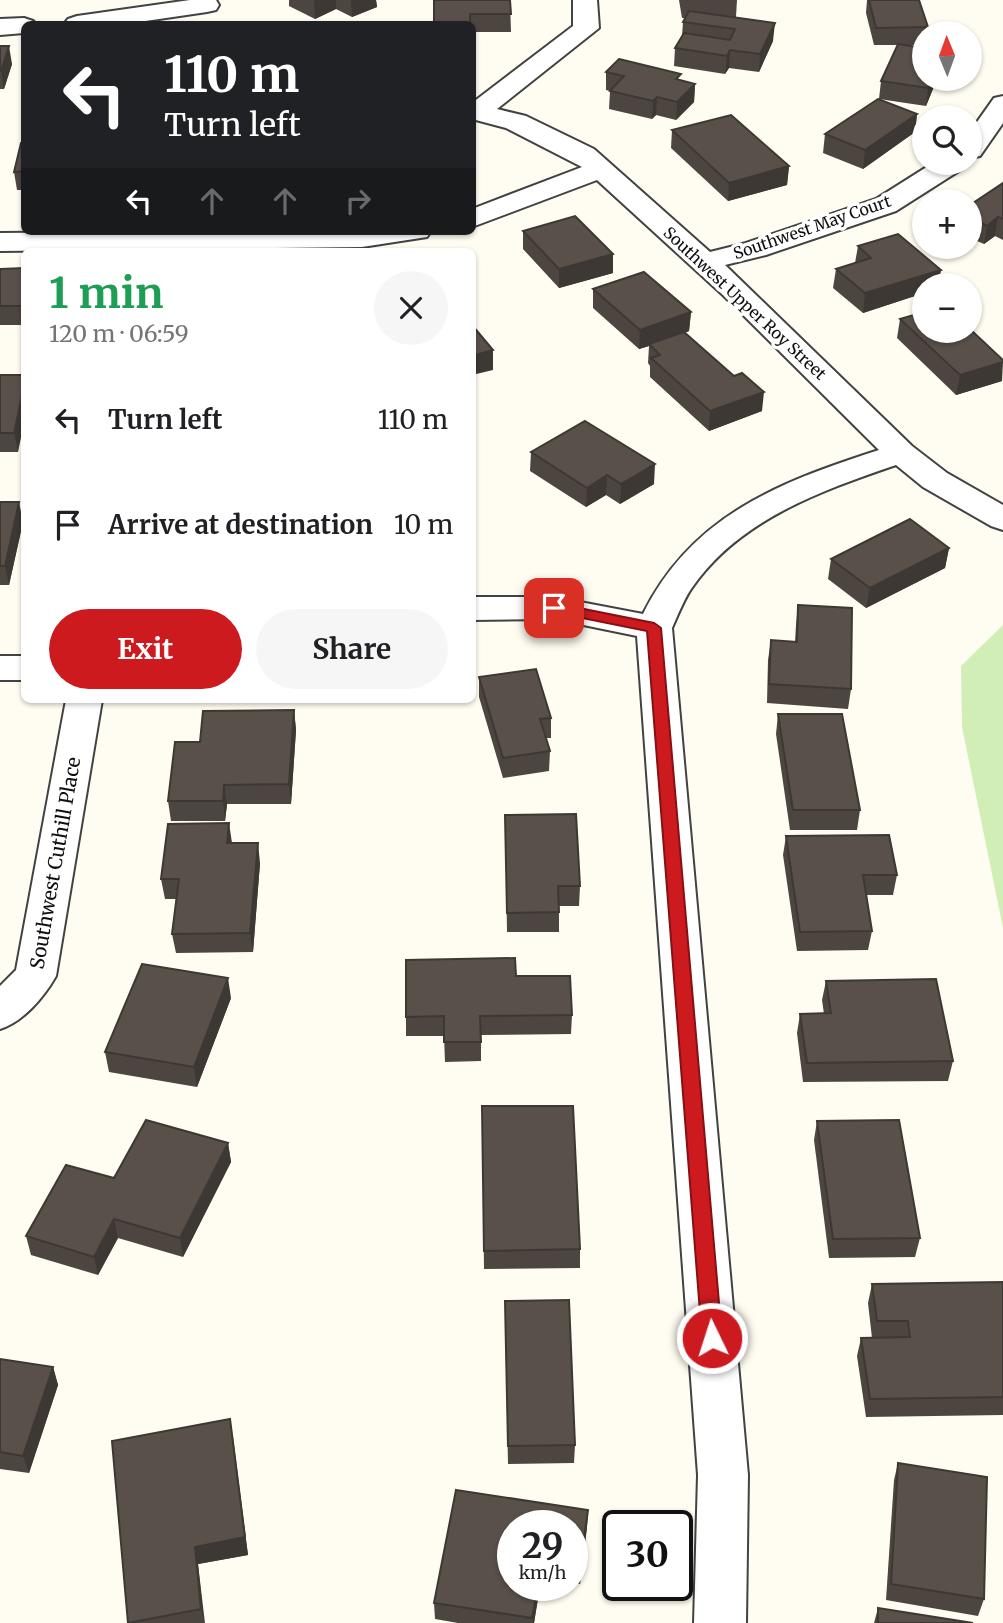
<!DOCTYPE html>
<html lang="en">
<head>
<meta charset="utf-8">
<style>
	:root { --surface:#fff; --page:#f6f6f6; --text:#202124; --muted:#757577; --accent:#cd1a1f }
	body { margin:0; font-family:Merriweather,serif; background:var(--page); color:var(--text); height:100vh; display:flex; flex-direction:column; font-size:26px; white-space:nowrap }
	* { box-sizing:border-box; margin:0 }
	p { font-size:23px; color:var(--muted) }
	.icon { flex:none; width:38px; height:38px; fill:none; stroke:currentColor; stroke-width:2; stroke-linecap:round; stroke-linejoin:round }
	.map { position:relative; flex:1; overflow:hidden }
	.panel { position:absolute; left:21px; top:248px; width:455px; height:455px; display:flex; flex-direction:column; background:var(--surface); border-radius:10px; box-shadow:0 2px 5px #0004 }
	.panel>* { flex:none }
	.top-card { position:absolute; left:21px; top:21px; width:455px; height:214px; border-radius:10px; box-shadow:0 2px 5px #0004; background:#202124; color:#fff; overflow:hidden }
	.needle { width:46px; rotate:359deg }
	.tools { position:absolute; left:912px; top:21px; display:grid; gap:14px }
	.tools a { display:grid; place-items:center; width:70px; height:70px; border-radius:50%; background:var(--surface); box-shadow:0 2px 5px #0004; font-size:35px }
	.speed { position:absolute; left:497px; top:1510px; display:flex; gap:14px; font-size:35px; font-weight:700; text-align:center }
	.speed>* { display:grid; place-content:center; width:91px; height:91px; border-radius:50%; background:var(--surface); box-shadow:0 2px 5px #0004; line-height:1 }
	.speed small { font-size:18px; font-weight:400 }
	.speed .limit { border:4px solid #111; border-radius:10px; background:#fff; color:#111 }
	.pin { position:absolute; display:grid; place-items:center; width:60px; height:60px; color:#fff; margin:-30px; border-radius:14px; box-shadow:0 4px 10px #0006 }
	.me { position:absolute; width:77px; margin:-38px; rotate:356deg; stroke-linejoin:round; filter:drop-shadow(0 0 5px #0008) }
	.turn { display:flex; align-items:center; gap:24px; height:147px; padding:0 28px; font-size:32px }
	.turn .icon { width:91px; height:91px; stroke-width:2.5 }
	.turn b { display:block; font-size:49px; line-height:60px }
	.lanes { display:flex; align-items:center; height:66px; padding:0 28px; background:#0003; justify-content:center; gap:35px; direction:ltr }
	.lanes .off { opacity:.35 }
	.round { display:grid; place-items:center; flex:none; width:74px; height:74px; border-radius:37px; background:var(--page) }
	.overview { display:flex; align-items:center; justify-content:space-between; height:119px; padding:0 28px }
	h1 { font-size:42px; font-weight:700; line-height:52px; color:#1e9e55 }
	.action { display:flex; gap:14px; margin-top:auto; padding:14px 28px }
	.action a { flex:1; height:80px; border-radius:42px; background:var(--accent); color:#fff; font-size:28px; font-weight:700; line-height:80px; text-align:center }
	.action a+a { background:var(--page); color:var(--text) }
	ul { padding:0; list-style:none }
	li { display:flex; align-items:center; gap:21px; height:105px; padding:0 28px }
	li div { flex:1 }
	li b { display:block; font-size:26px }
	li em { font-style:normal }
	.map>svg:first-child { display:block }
	.green { fill:#d2eeb7 }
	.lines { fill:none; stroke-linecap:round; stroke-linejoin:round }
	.minor-casing { stroke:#424242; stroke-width:4 }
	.minor { fill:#fff; fill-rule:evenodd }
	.wall { fill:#4d4540 }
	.shaded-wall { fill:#3e3834 }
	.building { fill:#59504a; stroke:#3e3834; stroke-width:2 }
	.route { fill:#cd1a1f; stroke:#851114; stroke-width:2 }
	.labels { text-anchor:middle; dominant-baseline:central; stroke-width:7; stroke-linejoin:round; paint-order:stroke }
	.far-street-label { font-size:16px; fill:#0f0f0f; stroke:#fff }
	.street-label { font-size:19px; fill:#0f0f0f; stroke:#fff }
</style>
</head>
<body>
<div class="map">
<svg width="1003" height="1623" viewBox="0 0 1003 1623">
	<rect width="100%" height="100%" fill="#fffdf1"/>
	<path class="green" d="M1003,625V928L962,727L961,666Z"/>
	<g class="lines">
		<defs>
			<g id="minor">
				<path d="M190,0H216L219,5L216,10L207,12L125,24H64L68,19L77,16Z"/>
				<path d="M573,0H597L599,28L497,109L526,116L594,149L710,252L746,243L876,199L933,163H966L962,169L896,211L766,255L725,265L912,446L947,473L1003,505V530L991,526L923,487L896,465C820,491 738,520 691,589C683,601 678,615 672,628L748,1475L746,1623H694L698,1475L637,636L554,619L472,620V597H554L643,614C692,515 780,482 879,450L724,296L597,180L472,227V209L582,167L506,128L472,119V103L573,26Z"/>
				<path d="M24,18L33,21L36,24H24V33L0,35V19Z"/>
				<path d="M1003,96V123L980,156L970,158V132L994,98Z"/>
				<path d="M212,231H431L427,237L362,247L0,251V233Z"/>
				<rect x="0" y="656" width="24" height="24"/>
				<path d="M66,700H102L56,976C44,997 23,1022 0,1029V986L16,970Z"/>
			</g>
		</defs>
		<use href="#minor" class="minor-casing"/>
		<use href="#minor" class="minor"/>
	</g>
	<g class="wall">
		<path d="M289,0H376L377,7L352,17L336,9L315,19L289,6Z"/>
		<path d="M510,0L511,32H472V24H434Z"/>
		<path d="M679,0H737L736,17L773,41L759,72L729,68L725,74L674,66L675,48L682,36L683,22L685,18H682Z"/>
		<path d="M867,0H919L928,27L927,33H924V45H907L924,79H937L926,106L879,99L881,81L898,45H874L866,13Z"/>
		<path d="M0,46L12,64L4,89H0Z"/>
		<path d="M606,72L680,80L695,84L694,102L676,120L656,115L652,119L609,109L610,91L606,90Z"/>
		<path d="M917,114L915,132L863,169L823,153L825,134Z"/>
		<path d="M672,130L789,166L787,185L728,201L671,148Z"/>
		<path d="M24,143V190H17L14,172Z"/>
		<path d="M1003,183V240L995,236L984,244L970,238V205Z"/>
		<path d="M523,231L613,273L559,288L523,249Z"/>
		<path d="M858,246L924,285V293L863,313L833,288L836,269L855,263Z"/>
		<path d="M24,268V325H0V269Z"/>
		<path d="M593,289L691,312L689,331L685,333L762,411L709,431L650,377V366L648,363L649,346L639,349L593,308Z"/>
		<path d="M900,319L1002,381L956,395L897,338Z"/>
		<path d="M0,375H24L18,452H0Z"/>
		<path d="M531,452L654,484L620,504L606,495L586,507L530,471Z"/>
		<path d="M0,502L23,522L9,585H0Z"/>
		<path d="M949,548L945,568L866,608L828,579L831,559Z"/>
		<path d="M798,605L851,689L848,709L767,703L768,660L771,640L795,642L796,625Z"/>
		<path d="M479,677L551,718V738H546L550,751L549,771L503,778L479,697Z"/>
		<path d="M294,710L296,730L291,804H227L225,821H171L168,801L200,742Z"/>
		<path d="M778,714L860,810L857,830H790L776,734Z"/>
		<path d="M505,815L580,886L579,906H559V932H507Z"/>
		<path d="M786,836L897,875L893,895H866L872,931L868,950L797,951L783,855Z"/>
		<path d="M232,843L260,863L253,952L176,953L172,934L176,899H165L161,879Z"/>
		<path d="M516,976L572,1015L571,1034L481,1035V1061L445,1062L444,1036H406V1017Z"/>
		<path d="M826,981L953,1061L948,1081L803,1082L797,1033L800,1014H824L822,1000Z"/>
		<path d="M231,998L197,1087L109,1072L105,1052Z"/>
		<path d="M482,1106L580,1249V1268L484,1269Z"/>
		<path d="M817,1121L920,1238L915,1257L829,1258L814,1140Z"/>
		<path d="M228,1143L231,1162L183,1257L118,1238L98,1275L31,1255L26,1236L114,1178Z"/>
		<path d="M1003,1282V1415L866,1417L857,1356L861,1338H872L868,1303L872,1284Z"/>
		<path d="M505,1319L575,1445L574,1463L508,1464Z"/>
		<path d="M0,1359L53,1367L58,1385L29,1473L0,1469Z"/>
		<path d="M233,1437L248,1555L198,1564L205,1623H128Z"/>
		<path d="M898,1463L984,1599L978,1616L886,1600L894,1480Z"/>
		<path d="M588,1510L587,1527L580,1584L572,1583V1526L513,1586H540L534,1623H458L435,1619L434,1603Z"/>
		<path d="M878,1608L973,1623H874Z"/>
	</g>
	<g class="shaded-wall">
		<path d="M316,0H336V9L315,19L314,1Z"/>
		<path d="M351,0H376L377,7L352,17Z"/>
		<path d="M775,23L773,41L759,72L760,54Z"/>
		<path d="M9,46L12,64L4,89L1,71Z"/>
		<path d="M730,50L729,68L725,74L727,56Z"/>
		<path d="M932,79H937L926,106L928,88Z"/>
		<path d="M695,84L694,102L676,120L677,102Z"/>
		<path d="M657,97L656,115L652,119L653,101Z"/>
		<path d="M917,114L915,132L863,169L865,150Z"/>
		<path d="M789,166L787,185L728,201L729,183Z"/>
		<path d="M998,217L995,236L984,244L987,226Z"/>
		<path d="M613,254V273L559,288V269Z"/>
		<path d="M941,270L939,285H924V293L863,313L865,293Z"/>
		<path d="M691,312L689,331L650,345L649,344V346L639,349L640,330Z"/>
		<path d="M493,350V370L472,375V356Z"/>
		<path d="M1003,362L1002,381L956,395L960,375Z"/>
		<path d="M24,387V423L18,452L14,433Z"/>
		<path d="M764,392L762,411L709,431L710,411Z"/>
		<path d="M655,464L654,484L620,504L621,484Z"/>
		<path d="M607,475L606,495L586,507L587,488Z"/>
		<path d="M19,502L23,522L9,585L5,566Z"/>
		<path d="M949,548L945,568L866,608L870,588Z"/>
		<path d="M294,710L296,730L291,804L289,784Z"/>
		<path d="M224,785L227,804L225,821L223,801Z"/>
		<path d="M229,823L232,843H227Z"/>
		<path d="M258,843L260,863L253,952L250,933Z"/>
		<path d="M228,978L231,998L197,1087L194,1067Z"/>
		<path d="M228,1143L231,1162L183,1257L180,1238Z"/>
		<path d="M114,1219L118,1238L98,1275L94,1257Z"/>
		<path d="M53,1367L58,1385L29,1473L23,1456Z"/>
		<path d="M230,1419L248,1555L198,1564L204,1623L201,1609L195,1547Z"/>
		<path d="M588,1510L587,1527L580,1584V1567Z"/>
		<path d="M538,1586H540L534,1623H532Z"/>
	</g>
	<g class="building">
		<path d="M434,0H510L511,14H470V24H434Z"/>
		<path d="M869,0H919L928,27L876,28Z"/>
		<path d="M689,11L775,23L760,54L730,50L727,56L675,48L684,33L730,40L735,29L683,22Z"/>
		<path d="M898,44L924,48V79H932L928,88L881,81Z"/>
		<path d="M0,46H9L1,71H0Z"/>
		<path d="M619,59L681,74L676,79L695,84L677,102L657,97L653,101L610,91L624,76L606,72Z"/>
		<path d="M878,99L917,114L865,150L825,134Z"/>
		<path d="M731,115L789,166L729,183L672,130Z"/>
		<path d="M21,143H24V171L14,172Z"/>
		<path d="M1003,183V219L998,217L987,226L970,218V205Z"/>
		<path d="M575,216L613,254L559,269L523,231Z"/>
		<path d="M898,234L941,270L865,293L836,269L871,258L858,246Z"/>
		<path d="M24,268V306H0V269Z"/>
		<path d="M644,272L691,312L640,330L593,289Z"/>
		<path d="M924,312V331H970V329L1003,360V362L960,375L900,319Z"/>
		<path d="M472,325L493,350L472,356Z"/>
		<path d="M684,332L734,376L742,373L764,392L710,411L651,358L660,355L649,344Z"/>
		<path d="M0,375H24V387L14,433H0Z"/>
		<path d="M585,421L655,464L621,484L607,475L587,488L531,452Z"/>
		<path d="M0,502H19L5,566H0Z"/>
		<path d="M910,519L949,548L870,588L831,559Z"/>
		<path d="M798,605L852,608L851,689L769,684L771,640L797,642Z"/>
		<path d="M536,669L551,718L540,719L550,751L503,758L479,677Z"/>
		<path d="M294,710L289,784L224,785L223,801H168L175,742H200L203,711Z"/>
		<path d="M778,714H842L860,810H793Z"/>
		<path d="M576,814L580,886H558L559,912L507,913L505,815Z"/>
		<path d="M229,823L227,843H258L250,933L172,934L179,879H161L168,824Z"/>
		<path d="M889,835L897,875H863L872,931L800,932L786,836Z"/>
		<path d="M515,958L516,976H570L572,1015L480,1016L481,1042H444V1016L406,1017V960Z"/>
		<path d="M142,964L228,978L194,1067L105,1052Z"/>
		<path d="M936,979L953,1061L807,1063L800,1014L831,1013L826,981Z"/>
		<path d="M482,1106H573L580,1249L484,1251Z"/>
		<path d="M146,1120L228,1143L180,1238L114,1219L94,1257L26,1236L66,1165L114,1178Z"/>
		<path d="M899,1120L920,1238L833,1239L817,1121Z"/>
		<path d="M1003,1282V1397L870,1399L861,1338L910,1337L908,1321H877L872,1284Z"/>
		<path d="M569,1300L575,1445L508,1446L505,1301Z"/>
		<path d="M0,1359L53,1367L23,1456L0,1452Z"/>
		<path d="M230,1419L245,1537L195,1547L201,1609L128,1623L112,1441Z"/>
		<path d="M898,1463L987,1477L984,1599L891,1584Z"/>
		<path d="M456,1490L588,1510L580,1567L572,1566V1526H513V1586H538L532,1618L434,1603Z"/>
		<path d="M878,1608L973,1623H878Z"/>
	</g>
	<path class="route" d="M554,603L654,623L661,628L722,1338L719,1344L712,1347L705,1344L702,1338L647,631L548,611L546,608Z"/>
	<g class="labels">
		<g class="far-street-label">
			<text transform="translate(812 227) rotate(-19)">Southwest May Court</text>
			<text transform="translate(745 303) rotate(43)">Southwest Upper Roy Street</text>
		</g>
		<g class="street-label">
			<text transform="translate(55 863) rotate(-80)">Southwest Cuthill Place</text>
		</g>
	</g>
</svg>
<div class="tools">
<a><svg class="needle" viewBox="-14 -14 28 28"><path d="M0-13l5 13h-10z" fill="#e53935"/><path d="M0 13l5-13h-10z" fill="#757577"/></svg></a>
<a><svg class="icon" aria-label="search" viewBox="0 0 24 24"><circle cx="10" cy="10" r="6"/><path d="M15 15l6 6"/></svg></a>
<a>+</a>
<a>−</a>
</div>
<div class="speed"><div>29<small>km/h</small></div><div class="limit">30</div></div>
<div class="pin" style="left:554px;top:608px;background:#d93025"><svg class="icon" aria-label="arrive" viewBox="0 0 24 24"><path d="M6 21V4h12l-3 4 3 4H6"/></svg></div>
<svg class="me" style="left:712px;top:1338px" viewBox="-20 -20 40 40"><circle r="17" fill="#cd1a1f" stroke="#fff" stroke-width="3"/><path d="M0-11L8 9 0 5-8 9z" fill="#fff"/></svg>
<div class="top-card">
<div class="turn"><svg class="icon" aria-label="left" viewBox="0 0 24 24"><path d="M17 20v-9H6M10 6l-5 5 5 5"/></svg><div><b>110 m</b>Turn left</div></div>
<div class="lanes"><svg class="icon" aria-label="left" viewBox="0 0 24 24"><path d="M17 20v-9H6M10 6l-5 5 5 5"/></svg><svg class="icon off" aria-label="ahead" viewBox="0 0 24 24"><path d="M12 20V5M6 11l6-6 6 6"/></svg><svg class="icon off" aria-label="ahead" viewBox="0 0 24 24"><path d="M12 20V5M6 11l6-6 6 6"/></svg><svg class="icon off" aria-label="right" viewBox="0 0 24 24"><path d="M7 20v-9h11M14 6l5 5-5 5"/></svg></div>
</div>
<section class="panel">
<div class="overview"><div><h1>1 min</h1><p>120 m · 06:59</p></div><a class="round"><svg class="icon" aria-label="close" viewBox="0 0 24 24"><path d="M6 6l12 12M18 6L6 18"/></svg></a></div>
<ul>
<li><svg class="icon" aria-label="left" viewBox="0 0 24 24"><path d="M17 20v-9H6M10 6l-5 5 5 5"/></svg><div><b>Turn left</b></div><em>110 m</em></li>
<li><svg class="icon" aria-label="arrive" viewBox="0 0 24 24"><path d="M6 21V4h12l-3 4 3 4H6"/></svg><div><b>Arrive at destination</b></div><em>10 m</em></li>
</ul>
<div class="action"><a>Exit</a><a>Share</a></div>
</section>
</div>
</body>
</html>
